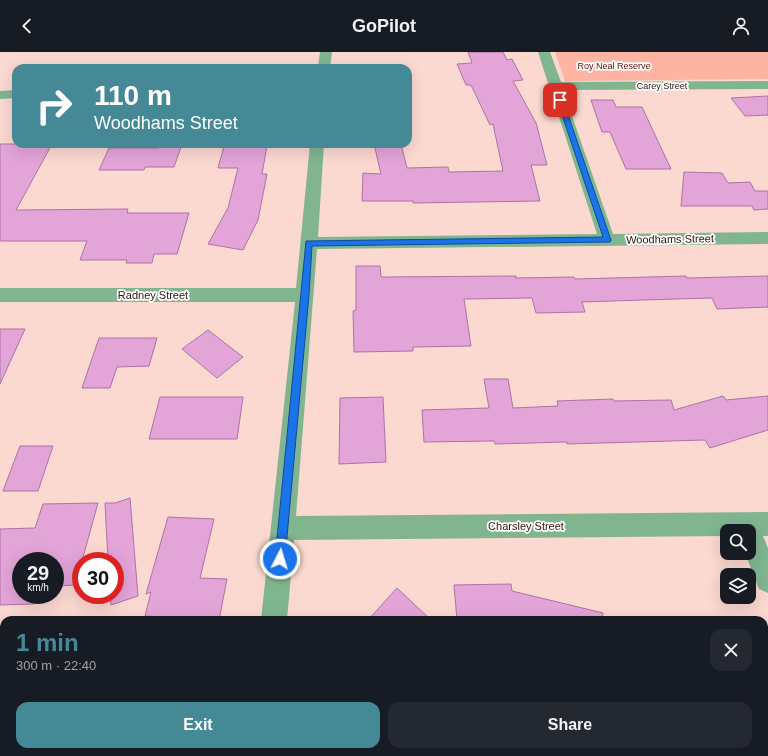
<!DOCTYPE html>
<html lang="en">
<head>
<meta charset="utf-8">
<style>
	:root { --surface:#171b24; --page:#242831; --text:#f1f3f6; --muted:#9ea1a6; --accent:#458997 }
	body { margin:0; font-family:Arial,sans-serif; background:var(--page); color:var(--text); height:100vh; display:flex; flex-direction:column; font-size:15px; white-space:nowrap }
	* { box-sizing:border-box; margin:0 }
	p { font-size:13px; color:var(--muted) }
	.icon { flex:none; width:22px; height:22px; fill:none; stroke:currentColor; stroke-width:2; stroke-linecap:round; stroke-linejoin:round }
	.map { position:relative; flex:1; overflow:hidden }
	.side { position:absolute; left:0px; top:564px; width:768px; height:140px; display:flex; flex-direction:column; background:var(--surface); border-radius:12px 12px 0 0; box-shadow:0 4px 16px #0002 }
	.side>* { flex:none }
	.banner { position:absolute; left:12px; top:12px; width:400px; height:84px; border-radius:12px; box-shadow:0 4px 16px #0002; background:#458997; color:#fff; overflow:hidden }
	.buttons { position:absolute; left:720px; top:472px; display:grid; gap:8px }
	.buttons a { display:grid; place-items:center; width:36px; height:36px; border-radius:8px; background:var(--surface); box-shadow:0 4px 16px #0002; font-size:20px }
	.speed { position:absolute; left:12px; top:500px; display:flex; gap:8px; font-size:20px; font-weight:700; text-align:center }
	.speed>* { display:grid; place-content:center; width:52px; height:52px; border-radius:50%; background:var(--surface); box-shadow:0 4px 16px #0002; line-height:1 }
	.speed small { font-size:10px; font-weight:400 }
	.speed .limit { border:6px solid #d22; background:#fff; color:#111 }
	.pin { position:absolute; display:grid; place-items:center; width:34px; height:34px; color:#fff; margin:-17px; border-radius:8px; box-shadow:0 2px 6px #0006 }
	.me { position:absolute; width:44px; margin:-22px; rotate:5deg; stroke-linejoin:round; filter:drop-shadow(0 0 3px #0008) }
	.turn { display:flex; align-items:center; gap:14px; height:84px; padding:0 16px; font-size:18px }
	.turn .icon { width:52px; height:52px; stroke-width:2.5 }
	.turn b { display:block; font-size:28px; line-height:34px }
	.round { display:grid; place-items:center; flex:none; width:42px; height:42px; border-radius:12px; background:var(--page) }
	.summary { display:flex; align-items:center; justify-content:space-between; height:68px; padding:0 16px }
	h1 { font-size:24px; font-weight:700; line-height:30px; color:var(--accent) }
	.primary-button { display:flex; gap:8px; margin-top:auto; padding:8px 16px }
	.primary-button a { flex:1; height:46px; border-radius:12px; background:var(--accent); color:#fff; font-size:16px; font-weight:700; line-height:46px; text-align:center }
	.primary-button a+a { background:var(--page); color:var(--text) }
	header { display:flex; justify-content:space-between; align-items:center; height:52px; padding:0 16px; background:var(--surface); font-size:18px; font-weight:700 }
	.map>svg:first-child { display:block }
	.green { fill:#fdb4a3 }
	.building { fill:#e3a4d8; stroke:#af73a5 }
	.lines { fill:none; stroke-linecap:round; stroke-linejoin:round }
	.minor { fill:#81b590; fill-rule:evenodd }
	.route { fill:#1a73e8; stroke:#114b97 }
	.labels { text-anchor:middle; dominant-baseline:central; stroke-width:3.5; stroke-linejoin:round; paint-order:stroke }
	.far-park-label { font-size:9px; fill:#5c0c00; stroke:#fff }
	.far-street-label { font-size:9px; fill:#2e100a; stroke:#fff }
	.street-label { font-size:11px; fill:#2e100a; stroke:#fff }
</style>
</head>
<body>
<header><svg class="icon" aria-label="back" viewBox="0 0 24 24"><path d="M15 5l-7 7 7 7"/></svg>GoPilot<svg class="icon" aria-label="person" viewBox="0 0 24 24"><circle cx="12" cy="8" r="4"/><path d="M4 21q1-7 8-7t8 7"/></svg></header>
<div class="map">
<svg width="768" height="704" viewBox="0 0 768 704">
	<rect width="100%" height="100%" fill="#fbd8d0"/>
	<path class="green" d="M555,0H768V27L565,29Z"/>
	<g class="building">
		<path d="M468,0H503L507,8L512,7L523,28L513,29L536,71L547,113H531L540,149L413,151V149H362L363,121L381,122L374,92H401L407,116L448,115L449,120L503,119L493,72L490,73L471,33H466L457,12L472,11Z"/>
		<path d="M768,44V63L745,64L731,46Z"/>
		<path d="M591,48H613L616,55H642L671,117H626L610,80H602Z"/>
		<path d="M0,92H52L16,158L128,157L127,161H189L177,202H154L152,211H126L127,208H80L87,189H0Z"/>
		<path d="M159,92H182L174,115H145L144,118H99L109,96H158Z"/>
		<path d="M224,94H267L262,122H267L258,168L243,198L208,192L228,156L238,116H218Z"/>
		<path d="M684,120L722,121L728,131L750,130L755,139H768V157L754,158L752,154H681Z"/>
		<path d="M356,214H380L381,225L516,224V226L574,225L575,227L686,224L687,226L768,224V255L717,257L712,246L643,248L582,250L585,260L536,261L532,246L464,247L471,294L413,295V299L354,300L353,259L356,258Z"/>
		<path d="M0,277H25L0,332Z"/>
		<path d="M208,278L243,305L217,326L182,297Z"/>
		<path d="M99,286H157L149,314L117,315L110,336H82Z"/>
		<path d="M484,327H508L513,356L558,354L557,349L613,347L614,349L671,348L674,358L723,344L726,348L768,344V378L710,396L705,388L567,392V390L495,392L494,389L424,390L422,358L489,356Z"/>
		<path d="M160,345H243L237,387H149Z"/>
		<path d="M383,345L386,410L339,412L340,346Z"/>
		<path d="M20,394H53L38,439H3Z"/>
		<path d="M130,446L138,544L111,553L110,543H115V509H108L105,451H115Z"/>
		<path d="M98,451L82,509H81L76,533L55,534V509H21V543H36L34,552L0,553V477L35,476L43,452Z"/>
		<path d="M168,465L214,467L200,526L227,527L219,568L145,564L151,540L146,542Z"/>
		<path d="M511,532L512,539L603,561L602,568H457L454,533Z"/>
		<path d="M397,536L431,568H368Z"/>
	</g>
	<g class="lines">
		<g class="minor">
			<path d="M320,0H332L330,16H318Z"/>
			<path d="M538,0H550L561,30L768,29V37L563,38L613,182L768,180V192L317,197L296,464L768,460V484H763L768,496V541L759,537L745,501H749V479H727V484L294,488L287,568H261L295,250H0V236H296L310,92H324L318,185L597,182Z"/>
			<path d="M16,38V46L0,47V39Z"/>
			<rect x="0" y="630" width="4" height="28"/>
			<rect x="245" y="700" width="30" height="4"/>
		</g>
	</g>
	<path class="route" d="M558,47L563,48L611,188L610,190L312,194L309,243L285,507L284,511L280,512L276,511L275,507L306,189L603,185L557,48Z"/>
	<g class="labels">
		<g class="far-park-label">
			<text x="614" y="14">Roy Neal Reserve</text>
		</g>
		<g class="far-street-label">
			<text x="662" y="34">Carey Street</text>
		</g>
		<g class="street-label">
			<text transform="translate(670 187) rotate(-1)">Woodhams Street</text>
			<text x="153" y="243">Radney Street</text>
			<text x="526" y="474">Charsley Street</text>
		</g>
	</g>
</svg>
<div class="buttons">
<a><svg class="icon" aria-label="search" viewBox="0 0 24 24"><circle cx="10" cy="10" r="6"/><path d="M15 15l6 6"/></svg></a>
<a><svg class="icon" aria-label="layers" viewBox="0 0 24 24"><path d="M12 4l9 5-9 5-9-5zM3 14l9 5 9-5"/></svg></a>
</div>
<div class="speed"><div>29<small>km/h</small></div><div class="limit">30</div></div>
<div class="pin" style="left:560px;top:48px;background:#d93025"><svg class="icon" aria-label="arrive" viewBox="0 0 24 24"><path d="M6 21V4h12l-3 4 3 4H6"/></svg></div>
<svg class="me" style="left:280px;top:507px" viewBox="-20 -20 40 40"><circle r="17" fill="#1a73e8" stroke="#fff" stroke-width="3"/><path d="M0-11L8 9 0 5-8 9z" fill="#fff"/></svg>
<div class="banner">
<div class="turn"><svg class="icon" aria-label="right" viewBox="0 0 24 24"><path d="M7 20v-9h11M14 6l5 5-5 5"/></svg><div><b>110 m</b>Woodhams Street</div></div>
</div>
<section class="side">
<div class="summary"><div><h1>1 min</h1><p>300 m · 22:40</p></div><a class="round"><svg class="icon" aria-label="close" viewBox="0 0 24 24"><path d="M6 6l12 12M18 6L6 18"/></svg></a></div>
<div class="primary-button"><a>Exit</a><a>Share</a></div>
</section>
</div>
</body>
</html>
